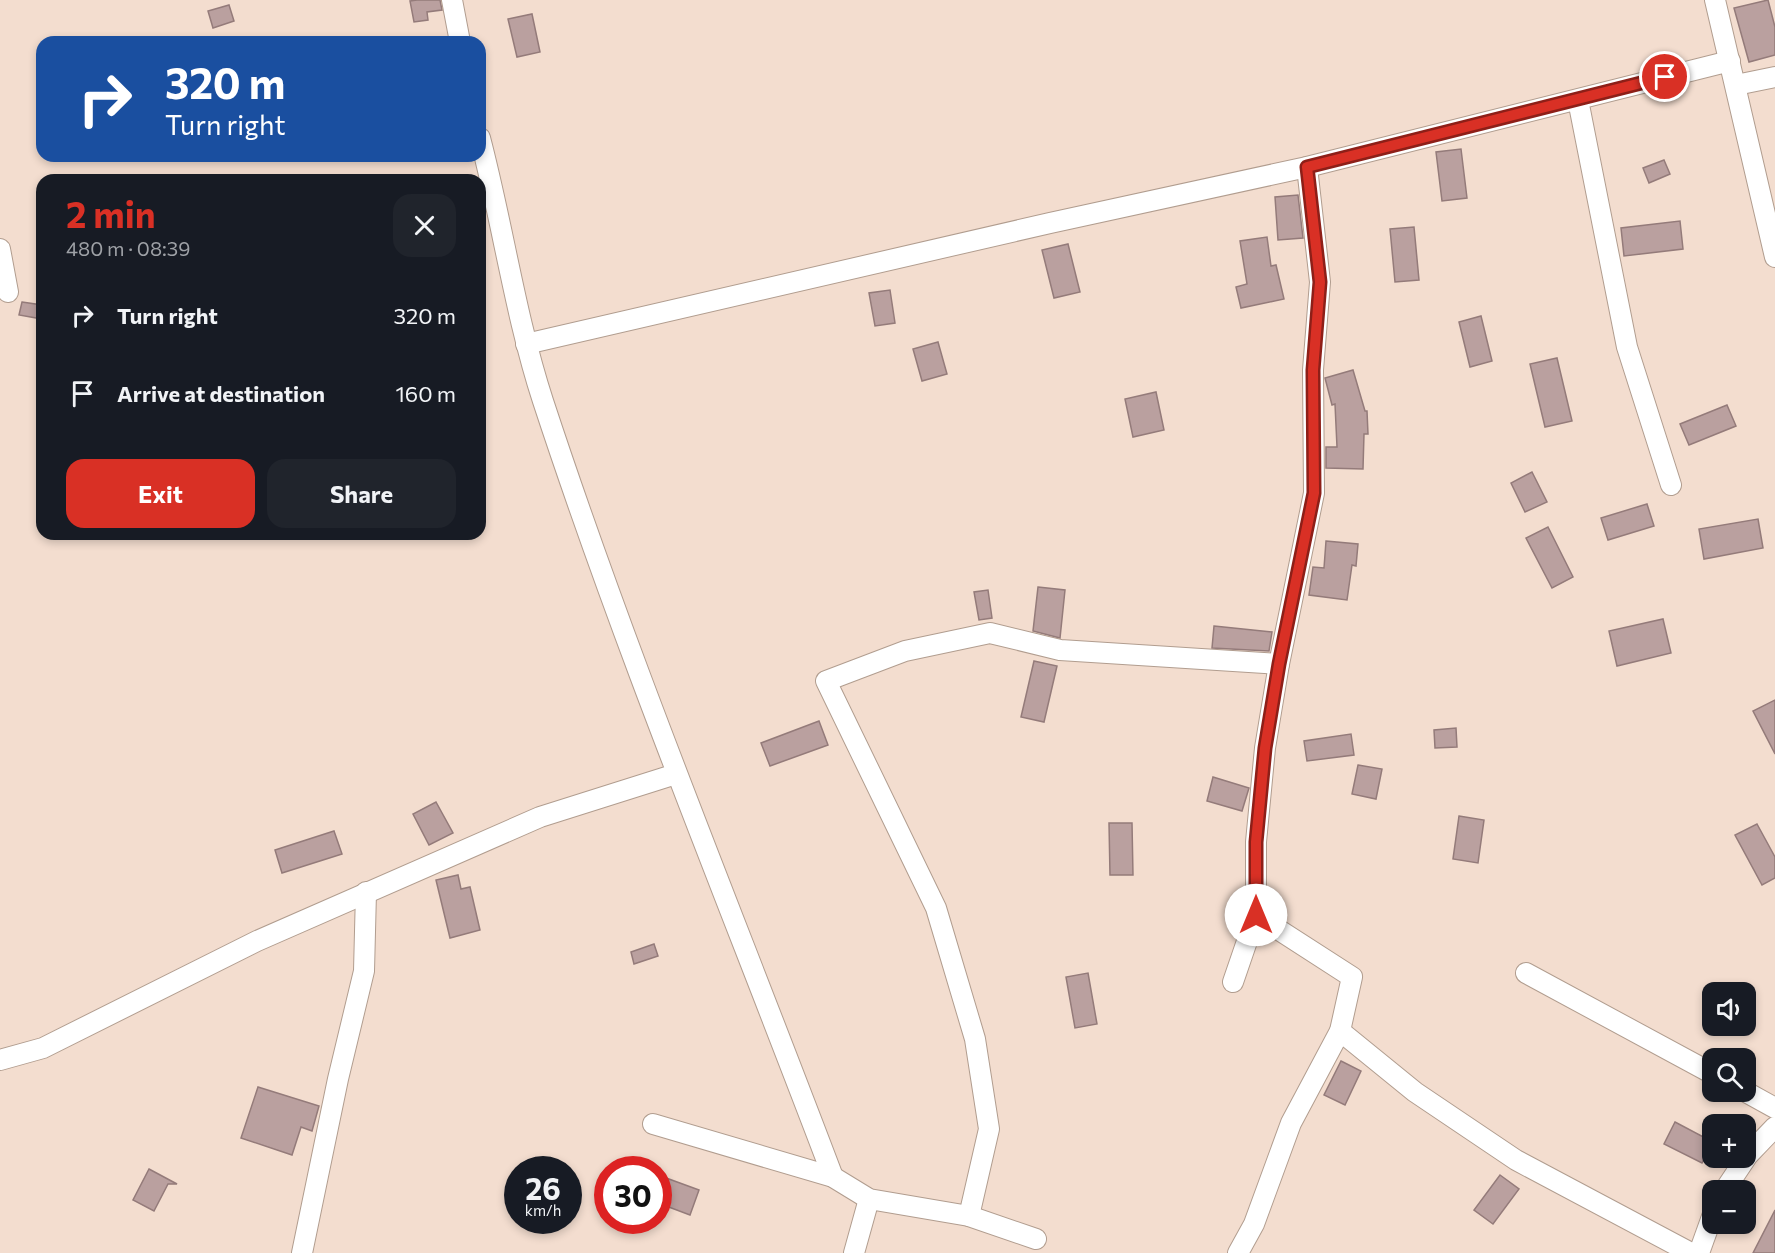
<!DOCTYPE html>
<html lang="en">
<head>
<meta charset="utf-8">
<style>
	:root { --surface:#171b24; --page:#20242c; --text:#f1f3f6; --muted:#9ea1a6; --accent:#d93025 }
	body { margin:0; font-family:Commissioner,sans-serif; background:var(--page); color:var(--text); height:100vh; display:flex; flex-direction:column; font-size:22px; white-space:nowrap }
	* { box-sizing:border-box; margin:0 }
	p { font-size:20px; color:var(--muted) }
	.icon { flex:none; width:33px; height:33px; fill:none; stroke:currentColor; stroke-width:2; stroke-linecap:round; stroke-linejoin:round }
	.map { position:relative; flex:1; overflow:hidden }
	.sheet { position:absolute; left:36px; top:174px; width:450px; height:366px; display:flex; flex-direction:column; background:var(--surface); border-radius:18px; box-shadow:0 3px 9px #0003 }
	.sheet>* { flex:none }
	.guide { position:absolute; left:36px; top:36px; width:450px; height:126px; border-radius:18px; box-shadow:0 3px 9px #0003; background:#1a4fa0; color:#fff; overflow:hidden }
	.fabs { position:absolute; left:1702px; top:982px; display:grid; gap:12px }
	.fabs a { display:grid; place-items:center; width:54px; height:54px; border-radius:12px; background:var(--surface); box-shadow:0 3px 9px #0003; font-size:30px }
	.speed { position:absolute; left:504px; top:1156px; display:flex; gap:12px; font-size:30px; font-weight:700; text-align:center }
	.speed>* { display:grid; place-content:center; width:78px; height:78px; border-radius:50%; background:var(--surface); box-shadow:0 3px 9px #0003; line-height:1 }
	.speed small { font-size:15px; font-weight:400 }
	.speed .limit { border:9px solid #d22; background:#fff; color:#111 }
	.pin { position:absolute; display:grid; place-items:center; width:51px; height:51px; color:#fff; margin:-26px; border:3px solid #fff; border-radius:50%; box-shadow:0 2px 6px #0007 }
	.me { position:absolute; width:66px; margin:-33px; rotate:0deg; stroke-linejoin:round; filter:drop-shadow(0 0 4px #0008) }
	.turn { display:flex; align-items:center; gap:21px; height:126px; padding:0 30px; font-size:27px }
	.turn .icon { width:78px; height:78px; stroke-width:2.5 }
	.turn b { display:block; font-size:42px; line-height:51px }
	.round { display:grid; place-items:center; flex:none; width:63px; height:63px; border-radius:18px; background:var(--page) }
	.headline { display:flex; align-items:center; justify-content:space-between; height:102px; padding:0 30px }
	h1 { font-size:36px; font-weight:700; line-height:45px; color:var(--accent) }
	.primary-button { display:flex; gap:12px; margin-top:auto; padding:12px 30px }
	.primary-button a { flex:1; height:69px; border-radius:18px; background:var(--accent); color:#fff; font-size:24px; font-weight:700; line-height:69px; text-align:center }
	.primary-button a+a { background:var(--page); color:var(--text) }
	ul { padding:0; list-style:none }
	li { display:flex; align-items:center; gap:18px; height:78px; padding:0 30px }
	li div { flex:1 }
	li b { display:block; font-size:22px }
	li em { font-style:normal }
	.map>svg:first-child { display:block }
	.building { fill:#baa09f; stroke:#947b7a; stroke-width:1.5 }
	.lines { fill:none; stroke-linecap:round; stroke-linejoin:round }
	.minor-casing { stroke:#b19d8f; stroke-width:22 }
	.minor { stroke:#fff; stroke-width:20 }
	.route-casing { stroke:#8d1f18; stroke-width:15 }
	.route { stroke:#d93025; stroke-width:10 }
</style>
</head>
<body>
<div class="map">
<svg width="1775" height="1253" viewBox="0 0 1775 1253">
	<rect width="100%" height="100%" fill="#f3ddcf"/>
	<g class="building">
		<path d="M417,0H440L442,10L427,12L428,20L414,22L410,1Z"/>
		<path d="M1768,0L1775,27V55L1749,62L1734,8Z"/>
		<path d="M229,5L234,21L213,28L208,11Z"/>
		<path d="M532,14L540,52L517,57L508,19Z"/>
		<path d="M1461,149L1467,198L1442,201L1436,152Z"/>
		<path d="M1664,160L1670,174L1649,183L1643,168Z"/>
		<path d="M1298,195L1303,238L1278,240L1275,197Z"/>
		<path d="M1680,221L1683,249L1624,256L1621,228Z"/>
		<path d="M1414,227L1419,280L1395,282L1390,229Z"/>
		<path d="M1267,237L1271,266L1276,265L1284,299L1241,308L1236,287L1247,284L1240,241Z"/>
		<path d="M1068,244L1080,292L1054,298L1042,250Z"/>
		<path d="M890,290L895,323L875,326L869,293Z"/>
		<path d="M22,302L42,305V319L19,315Z"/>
		<path d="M1481,316L1492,361L1470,367L1459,322Z"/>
		<path d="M938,342L947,374L922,381L913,349Z"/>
		<path d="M1557,358L1572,421L1545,427L1530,364Z"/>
		<path d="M1353,370L1365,411H1367L1368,434H1364L1363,469L1326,468V447H1337L1335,404L1332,405L1325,378Z"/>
		<path d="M1156,392L1164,430L1133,437L1125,399Z"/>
		<path d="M1727,405L1736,426L1689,445L1680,424Z"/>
		<path d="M1532,472L1547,502L1525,512L1511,483Z"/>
		<path d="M1647,504L1654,526L1608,540L1601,518Z"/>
		<path d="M1758,519L1763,548L1704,559L1699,529Z"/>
		<path d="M1548,527L1573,577L1552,588L1526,538Z"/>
		<path d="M1326,541L1358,544L1356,566L1352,565L1347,600L1309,595L1313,567L1324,568Z"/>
		<path d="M1038,587L1065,590L1060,638L1033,631Z"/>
		<path d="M988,590L992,618L979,620L974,592Z"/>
		<path d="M1663,619L1671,653L1617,666L1609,631Z"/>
		<path d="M1214,626L1272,632L1269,651L1212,648Z"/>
		<path d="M1034,661L1057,666L1044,722L1021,717Z"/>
		<path d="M1775,700V754L1753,711Z"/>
		<path d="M819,721L828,745L770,766L761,743Z"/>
		<path d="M1456,728L1457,747L1435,748L1434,730Z"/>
		<path d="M1351,734L1354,755L1307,761L1304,741Z"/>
		<path d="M1358,765L1382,769L1376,799L1352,794Z"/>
		<path d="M1213,777L1249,788L1242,811L1207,801Z"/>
		<path d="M436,802L453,833L429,845L413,814Z"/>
		<path d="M1459,816L1484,820L1478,863L1453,859Z"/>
		<path d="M1109,823H1132L1133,875H1110Z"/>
		<path d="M1757,824L1775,857V878L1762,885L1735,835Z"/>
		<path d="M334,831L342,854L282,873L275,850Z"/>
		<path d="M458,875L461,889L470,887L480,930L450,938L436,880Z"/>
		<path d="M654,944L658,956L634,964L631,952Z"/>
		<path d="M1088,973L1097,1024L1075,1028L1066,977Z"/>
		<path d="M1341,1061L1361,1071L1345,1105L1324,1095Z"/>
		<path d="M258,1087L319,1106L312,1131L301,1127L292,1155L241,1138Z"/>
		<path d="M1675,1122L1713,1142L1702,1163L1664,1144Z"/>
		<path d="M149,1169L177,1184H168L154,1211L133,1200Z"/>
		<path d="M658,1175L699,1190L690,1215L658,1203Z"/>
		<path d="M1500,1175L1519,1189L1493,1224L1474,1210Z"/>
		<path d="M1775,1210V1253H1753Z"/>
	</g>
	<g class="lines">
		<defs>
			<g id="minor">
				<path d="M452,0L460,42"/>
				<path d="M1715,0L1775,257"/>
				<path d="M1736,85L1775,77"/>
				<path d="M1578,100L1627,347L1671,485"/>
				<path d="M480,138C503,225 515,315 543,401C629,663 735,918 833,1177"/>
				<path d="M0,249L8,292"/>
				<path d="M526,344L1050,223L1307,167L1730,61"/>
				<path d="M1526,973L1713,1074"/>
				<path d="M1233,982L1256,915V842L1265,748L1279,664L1314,493L1313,370L1320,282L1307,167"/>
				<path d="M1340,1031L1415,1092L1516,1160L1691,1253"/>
				<path d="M0,1060L43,1048L257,941L540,817L676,774"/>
				<path d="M1746,1092L1775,1108"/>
				<path d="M653,1124L833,1177L869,1199L969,1216L1036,1239"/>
				<path d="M1724,1191L1748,1155L1775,1127"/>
				<path d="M969,1216L989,1129L975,1039L936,908L826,681L905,651L990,633L1060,650L1279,664"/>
				<path d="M302,1253L338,1079L364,971L366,892"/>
				<path d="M854,1253L869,1199"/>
				<path d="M1238,1253L1254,1224L1291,1123L1340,1031L1352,977L1256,915"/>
				<path d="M1699,1253L1713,1214"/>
			</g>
		</defs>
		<use href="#minor" class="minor-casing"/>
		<use href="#minor" class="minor"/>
	</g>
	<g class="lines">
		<defs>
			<path id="route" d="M1256,915V842L1265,748L1279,664L1314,493L1313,370L1320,282L1307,167L1665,77"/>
		</defs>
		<use href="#route" class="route-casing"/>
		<use href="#route" class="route"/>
	</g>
</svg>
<div class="fabs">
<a><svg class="icon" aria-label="sound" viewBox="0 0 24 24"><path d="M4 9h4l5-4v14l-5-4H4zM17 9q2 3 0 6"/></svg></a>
<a><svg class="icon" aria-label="search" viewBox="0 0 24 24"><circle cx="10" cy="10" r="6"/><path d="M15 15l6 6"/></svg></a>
<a>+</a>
<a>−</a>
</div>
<div class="speed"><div>26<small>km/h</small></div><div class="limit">30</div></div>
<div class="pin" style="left:1665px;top:77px;background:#d93025"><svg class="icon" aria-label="arrive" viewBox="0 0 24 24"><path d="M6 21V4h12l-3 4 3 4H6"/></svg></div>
<svg class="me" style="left:1256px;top:915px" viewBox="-20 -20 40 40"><circle r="19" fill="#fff"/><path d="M0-13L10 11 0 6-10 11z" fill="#d93025"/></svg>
<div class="guide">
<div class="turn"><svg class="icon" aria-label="right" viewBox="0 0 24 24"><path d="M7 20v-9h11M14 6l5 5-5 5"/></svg><div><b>320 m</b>Turn right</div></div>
</div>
<section class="sheet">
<div class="headline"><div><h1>2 min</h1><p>480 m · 08:39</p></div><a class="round"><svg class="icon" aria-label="close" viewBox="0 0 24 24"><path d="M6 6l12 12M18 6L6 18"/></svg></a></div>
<ul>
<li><svg class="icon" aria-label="right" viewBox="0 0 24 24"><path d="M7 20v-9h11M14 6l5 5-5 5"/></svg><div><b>Turn right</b></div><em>320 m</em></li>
<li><svg class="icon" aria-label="arrive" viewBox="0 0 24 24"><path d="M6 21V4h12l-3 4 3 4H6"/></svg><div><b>Arrive at destination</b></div><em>160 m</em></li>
</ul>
<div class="primary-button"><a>Exit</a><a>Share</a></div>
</section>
</div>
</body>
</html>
